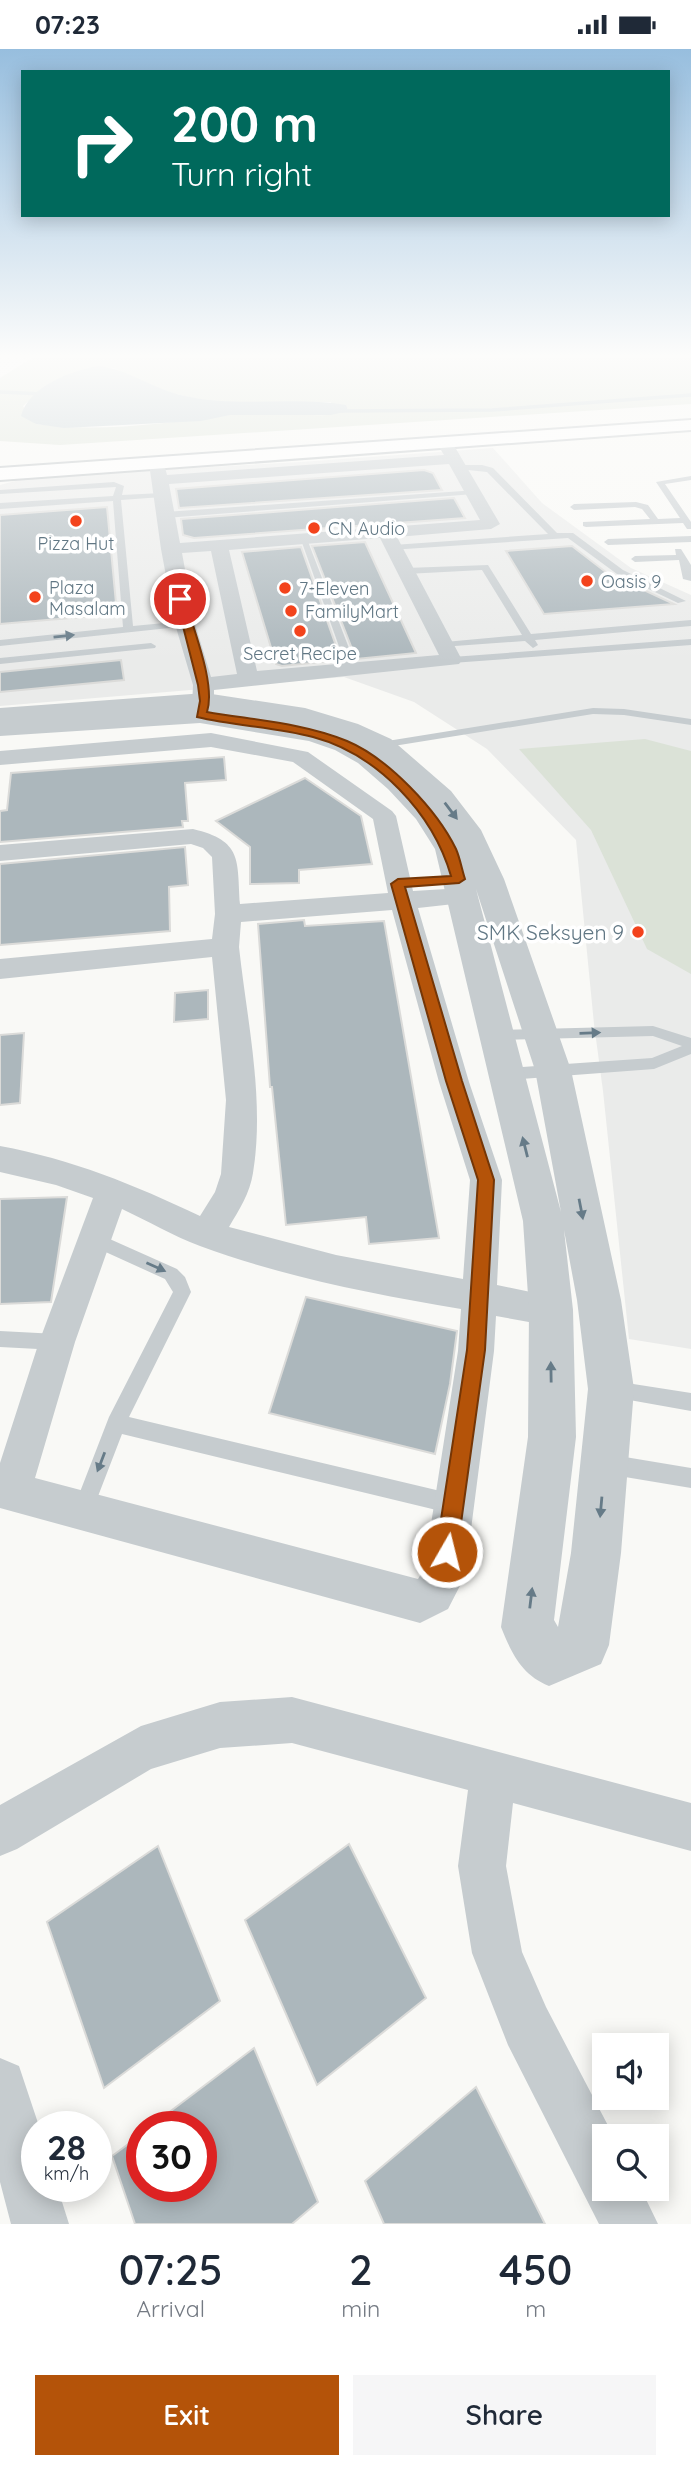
<!DOCTYPE html>
<html lang="en">
<head>
<meta charset="utf-8">
<style>
	:root { --surface:#fff; --page:#f6f6f7; --text:#1f2937; --muted:#747a83; --accent:#b45309 }
	body { margin:0; font-family:Quicksand,sans-serif; background:var(--page); color:var(--text); height:100vh; display:flex; flex-direction:column; font-size:26px; white-space:nowrap }
	* { box-sizing:border-box; margin:0 }
	p { font-size:23px; color:var(--muted) }
	.icon { flex:none; width:38px; height:38px; fill:none; stroke:currentColor; stroke-width:2; stroke-linecap:round; stroke-linejoin:round }
	.map { position:relative; height:2175px; overflow:hidden }
	.details { display:flex; flex-direction:column; background:var(--surface); flex:1 }
	.details>* { flex:none }
	.banner { position:absolute; left:21px; top:21px; width:649px; height:147px; border-radius:0px; box-shadow:0 4px 18px #0003; background:#00695c; color:#fff; overflow:hidden }
	.buttons { position:absolute; left:592px; top:1984px; display:grid; gap:14px }
	.buttons a { display:grid; place-items:center; width:77px; height:77px; border-radius:0px; background:var(--surface); box-shadow:0 4px 18px #0003; font-size:35px }
	.speed { position:absolute; left:21px; top:2062px; display:flex; gap:14px; font-size:35px; font-weight:700; text-align:center }
	.speed>* { display:grid; place-content:center; width:91px; height:91px; border-radius:50%; background:var(--surface); box-shadow:0 4px 18px #0003; line-height:1 }
	.speed small { font-size:18px; font-weight:400 }
	.speed .limit { border:10px solid #d22; background:#fff; color:#111 }
	.pin { position:absolute; display:grid; place-items:center; width:60px; height:60px; color:#fff; margin:-30px; border:4px solid #fff; border-radius:50%; box-shadow:0 2px 7px #0007 }
	.me { position:absolute; width:77px; margin:-38px; rotate:8deg; stroke-linejoin:round; filter:drop-shadow(0 0 5px #0008) }
	.turn { display:flex; align-items:center; gap:24px; height:147px; padding:0 35px; font-size:32px }
	.turn .icon { width:91px; height:91px; stroke-width:2.5 }
	.turn b { display:block; font-size:49px; line-height:60px }
	.eta { display:flex; justify-content:space-evenly; align-items:center; height:119px; text-align:center }
	.eta b { font-size:42px; font-weight:600; line-height:49px }
	.cta { display:flex; gap:14px; margin-top:auto; padding:14px 35px }
	.cta a { flex:1; height:80px; border-radius:0px; background:var(--accent); color:#fff; font-size:28px; font-weight:600; line-height:80px; text-align:center }
	.cta a+a { background:var(--page); color:var(--text) }
	.status { display:flex; justify-content:space-between; align-items:center; height:49px; padding:0 35px; background:var(--surface); direction:ltr }
	.status svg { height:19px; fill:currentColor }
	.map>svg:first-child { display:block }
	.built { fill:#eaebea }
	.green { fill:#dbe2d7; fill-rule:evenodd }
	.water { fill:#bfccd0 }
	.lines { fill:none; stroke-linecap:round; stroke-linejoin:round }
	.stream { stroke:#bfccd0; stroke-width:3.5 }
	.building { fill:#acb7bc; stroke:#dbdbd9; stroke-width:2 }
	.primary-casing { stroke:#b9bfc2; stroke-width:4 }
	.service { fill:#c6cccf; fill-rule:evenodd }
	.minor { fill:#c6cccf; fill-rule:evenodd }
	.tertiary { fill:#c6cccf; fill-rule:evenodd }
	.primary { fill:#fff; fill-rule:evenodd }
	.oneway { fill:#667b88 }
	.route { fill:#b45309; stroke:#753606; stroke-width:2 }
	.poi-dot { fill:#f3431c; stroke:#fff; stroke-width:2.5 }
	.labels { text-anchor:middle; dominant-baseline:central; stroke-width:7; stroke-linejoin:round; paint-order:stroke }
	.far-poi-label { font-size:18px; fill:#617784; stroke:#fff; text-anchor:start }
	.poi-label { font-size:21px; fill:#617784; stroke:#fff; text-anchor:end }
</style>
</head>
<body>
<div class="status"><b>07:23</b><svg viewBox="0 0 49 12"><path d="M0 12V9h3v3zM5 12V6h3v6zM10 12V3h3v9zM15 12V0h3v12zM26 1h20v11H26zM47 4h2v5h-2z"/></svg></div>
<div class="map">
<svg width="691" height="2175" viewBox="0 0 691 2175">
	<rect width="100%" height="100%" fill="#f9f9f6"/>
	<path class="built" d="M493,399L542,454L631,519L691,546V1300L629,1290L603,1042L594,975L576,791L487,700L414,653L344,628L0,657V436L30,428L301,413Z"/>
	<g class="green">
		<path d="M32,309H691V355L60,396L0,392V329ZM114,319C137,330 159,342 184,347C232,358 283,354 331,353V366C298,367 262,362 229,366C166,374 99,384 36,375L23,357C57,328 68,321 114,319Z"/>
		<path d="M645,690L691,702V925L647,900L591,781L519,700Z"/>
	</g>
	<path class="water" d="M98,317C129,320 154,341 185,347C238,359 293,347 346,356L348,362L331,366H230L201,372L64,379L36,375L21,367C29,337 71,322 98,317Z"/>
	<g class="lines">
		<g class="stream">
			<path d="M0,343L44,345"/>
			<path d="M338,362L492,361L691,346"/>
		</g>
	</g>
	<g class="building">
		<path d="M424,421L433,424L442,441L179,459L176,440Z"/>
		<path d="M454,449L465,469L194,489L183,486L181,470Z"/>
		<path d="M107,458L117,565L0,575V466Z"/>
		<path d="M365,493L416,604L356,610L312,497Z"/>
		<path d="M572,497L607,524L674,555L544,565L506,502Z"/>
		<path d="M301,498L341,611L282,617L276,615L242,503Z"/>
		<path d="M121,611L124,631L0,643V623Z"/>
		<path d="M224,708L226,731L185,734L188,772H182L183,778L0,793V762L7,761L11,724Z"/>
		<path d="M305,729L361,767L372,815L299,821V834L250,835V798L216,772Z"/>
		<path d="M185,798L188,836L169,838L170,882L0,896V815Z"/>
		<path d="M304,871L305,877L384,872L439,1189L369,1195L366,1168L286,1176L272,1038H270L258,875Z"/>
		<path d="M208,941V970L174,973L175,944Z"/>
		<path d="M24,984L20,1054L0,1056V986Z"/>
		<path d="M67,1148L51,1253L0,1255V1150Z"/>
		<path d="M306,1248L457,1282L450,1335L435,1405L269,1364Z"/>
		<path d="M349,1795L426,1949L317,2036L245,1871Z"/>
		<path d="M158,1797L220,1952L104,2039L47,1873Z"/>
		<path d="M254,1999L318,2153L292,2175H135L112,2107L142,2085V2137H201V2077H151Z"/>
		<path d="M476,2038L545,2175H384L365,2132Z"/>
	</g>
	<g class="lines">
		<defs>
			<path id="primary" d="M691,371V381L0,431V419Z"/>
		</defs>
		<use href="#primary" class="primary-casing"/>
		<g class="service">
			<path d="M455,416H482L493,419L557,484H573L623,521L686,552L678,554L617,525L568,489L390,501V497L393,496L548,485L487,423L458,420Z"/>
			<path d="M691,427V431L665,435L691,473V480H687L683,474L586,478L583,477V473L650,470L642,460L635,458L574,461L570,458L574,455L636,453L648,456L658,470L680,469L656,433Z"/>
			<path d="M114,433L124,437L122,446L162,444L166,446L162,448L121,451L133,577L185,572L188,573V577L0,597V591L123,578L113,452L0,460V454L113,447L116,438L0,445V441Z"/>
			<path d="M477,441V445H474L165,469L161,466L165,463Z"/>
			<path d="M691,487V493L608,496L604,493L608,490Z"/>
			<path d="M300,488L307,490L357,620L356,622L347,620Z"/>
			<path d="M675,500H681L691,516V532L683,530L679,511L635,513L631,510L635,507L676,506Z"/>
			<path d="M488,516L531,585L691,571V577L535,591L538,596L533,599L525,592L441,598V594L445,593L522,586L482,521L406,525L401,522L406,519Z"/>
			<path d="M691,590V596L452,614L447,611L452,608Z"/>
			<path d="M151,594L156,597L155,599L0,615V609Z"/>
			<path d="M593,659L624,660L691,670V676L624,666L593,665L381,699L375,696L381,693Z"/>
			<path d="M653,977L691,989V1005L654,1020L507,1031L499,1025L507,1019L652,1009L682,997L653,987L498,991L491,986L498,981Z"/>
			<path d="M94,1183L177,1220L185,1228L191,1243L129,1368L453,1445L460,1448L463,1455L460,1462L453,1465L122,1385L90,1468L83,1471L76,1468L73,1461L109,1368L173,1243L165,1230L88,1195L86,1190L88,1185Z"/>
			<path d="M0,1282L57,1285L63,1287L66,1293L63,1299L57,1301L0,1298Z"/>
			<path d="M614,1332L691,1344V1362L607,1347L605,1341L607,1335Z"/>
			<path d="M607,1405L691,1419V1439L607,1425L600,1422L597,1415L600,1408Z"/>
		</g>
		<g class="minor">
			<path d="M444,388L452,393L500,475L491,480L397,488L462,611L459,615L214,641V658L211,663H195L192,658L193,636L175,575L161,500L149,414L151,411H163L167,426L444,406L436,393ZM449,415L480,471L180,494L169,435ZM380,489L439,606L257,622L229,501ZM211,502L237,625L211,628L195,575L182,504Z"/>
			<path d="M211,684L308,703L392,762L396,767L413,842L463,839L472,841L476,847L472,853L418,859L469,1033L502,1131L497,1236L564,1250L569,1261L564,1272L551,1277L496,1267L494,1302L465,1527L448,1560L420,1574L0,1459V1414L39,1293L93,1149L56,1136L0,1123V1097C71,1110 135,1136 200,1167L215,1143L221,1125L226,1051L212,908L0,930V910L212,890L215,865L212,808L203,799L191,795L0,812V796L193,780C243,792 237,811 240,855L388,844L373,770L293,713L211,698L0,716V702ZM392,861L439,1033L470,1131L463,1230L336,1206L229,1178C239,1161 250,1144 253,1124C265,1050 247,972 239,898L241,873ZM122,1160C148,1172 173,1187 200,1197C284,1228 372,1245 461,1260L458,1302L424,1520L418,1530L35,1429L75,1293Z"/>
			<path d="M292,1648L691,1754V1802L513,1754L506,1817L522,1903L546,1958L614,2088H604V2140H641L658,2175H599L508,1996L472,1904L458,1817L468,1741L292,1694L220,1699L151,1720L17,1800L0,1807V1756L141,1677L220,1653Z"/>
			<path d="M0,2009L19,2017L39,2077H37V2137H57L69,2175H11L0,2133Z"/>
		</g>
		<path class="tertiary" d="M205,644L305,659L358,675L391,690L451,742L481,781L504,830L571,1021L621,1251L634,1340L621,1504L609,1596L601,1615L549,1637C521,1625 512,1605 501,1578L528,1388L529,1261L523,1172L435,800L416,770L388,740L358,714L335,701L309,692L200,674L0,687V659ZM476,840L535,1021L561,1163ZM564,1181L577,1251L588,1340L571,1504L558,1578L554,1571L576,1388L573,1261Z"/>
		<use href="#primary" class="primary"/>
	</g>
	<defs><path id="oneway-solid" d="M-6-.8H1V-3.2L6.5 0L1 3.2V.8H-6Z" transform="scale(1.75)"/></defs>
	<g class="oneway">
		<use href="#oneway-solid" transform="translate(64 587) rotate(-6)"/>
		<use href="#oneway-solid" transform="translate(451 762) rotate(53)"/>
		<use href="#oneway-solid" transform="translate(590 984) rotate(-2)"/>
		<use href="#oneway-solid" transform="translate(525 1098) rotate(-104)"/>
		<use href="#oneway-solid" transform="translate(581 1160) rotate(79)"/>
		<use href="#oneway-solid" transform="translate(156 1218) rotate(24)"/>
		<use href="#oneway-solid" transform="translate(551 1323) rotate(-91)"/>
		<use href="#oneway-solid" transform="translate(101 1413) rotate(111)"/>
		<use href="#oneway-solid" transform="translate(601 1458) rotate(95)"/>
		<use href="#oneway-solid" transform="translate(531 1549) rotate(-83)"/>
	</g>
	<linearGradient id="sky" x2="0" y2="1"><stop stop-color="#97bede"/><stop offset="0.5" stop-color="#fcfcfb"/><stop offset="1" stop-color="#fcfcfb" stop-opacity="0"/></linearGradient>
	<rect width="691" height="613" fill="url(#sky)"/>
	<path class="route" d="M180,547L185,550C193,580 216,635 207,663C253,671 304,674 347,692C388,709 437,761 456,800C460,809 462,821 465,830L459,834L405,838L462,1032L494,1131L485,1301L457,1503L454,1510L447,1513L439,1510L436,1503L467,1301L478,1131L446,1032L391,835L398,830L451,827C433,764 377,705 313,688C275,678 235,677 197,668L200,652L198,636L176,550Z"/>
	<g class="poi-dot">
		<circle cx="76" cy="472" r="7"/>
		<circle cx="314" cy="479" r="7"/>
		<circle cx="587" cy="532" r="7"/>
		<circle cx="285" cy="539" r="7"/>
		<circle cx="35" cy="548" r="7"/>
		<circle cx="291" cy="562" r="7"/>
		<circle cx="300" cy="582" r="7"/>
		<circle cx="638" cy="883" r="7"/>
	</g>
	<g class="labels">
		<g class="far-poi-label">
			<text x="328" y="479">CN Audio</text>
			<text x="76" y="494" text-anchor="middle">Pizza Hut</text>
			<text x="601" y="532">Oasis 9</text>
			<text x="49" y="538">Plaza<tspan x="49" dy="21">Masalam</tspan></text>
			<text x="299" y="539">7-Eleven</text>
			<text x="305" y="562">FamilyMart</text>
			<text x="300" y="604" text-anchor="middle">Secret Recipe</text>
		</g>
		<g class="poi-label">
			<text x="624" y="883">SMK Seksyen 9</text>
		</g>
	</g>
</svg>
<div class="buttons">
<a><svg class="icon" aria-label="sound" viewBox="0 0 24 24"><path d="M4 9h4l5-4v14l-5-4H4zM17 9q2 3 0 6"/></svg></a>
<a><svg class="icon" aria-label="search" viewBox="0 0 24 24"><circle cx="10" cy="10" r="6"/><path d="M15 15l6 6"/></svg></a>
</div>
<div class="speed"><div>28<small>km/h</small></div><div class="limit">30</div></div>
<div class="pin" style="left:180px;top:550px;background:#d93025"><svg class="icon" aria-label="arrive" viewBox="0 0 24 24"><path d="M6 21V4h12l-3 4 3 4H6"/></svg></div>
<svg class="me" style="left:447px;top:1503px" viewBox="-20 -20 40 40"><circle r="17" fill="#b45309" stroke="#fff" stroke-width="3"/><path d="M0-11L8 9 0 5-8 9z" fill="#fff"/></svg>
<div class="banner">
<div class="turn"><svg class="icon" aria-label="right" viewBox="0 0 24 24"><path d="M7 20v-9h11M14 6l5 5-5 5"/></svg><div><b>200 m</b>Turn right</div></div>
</div>
</div>
<section class="details">
<div class="eta">
<div><b>07:25</b><p>Arrival</p></div>
<div><b>2</b><p>min</p></div>
<div><b>450</b><p>m</p></div>
</div>
<div class="cta"><a>Exit</a><a>Share</a></div>
</section>
</body>
</html>
